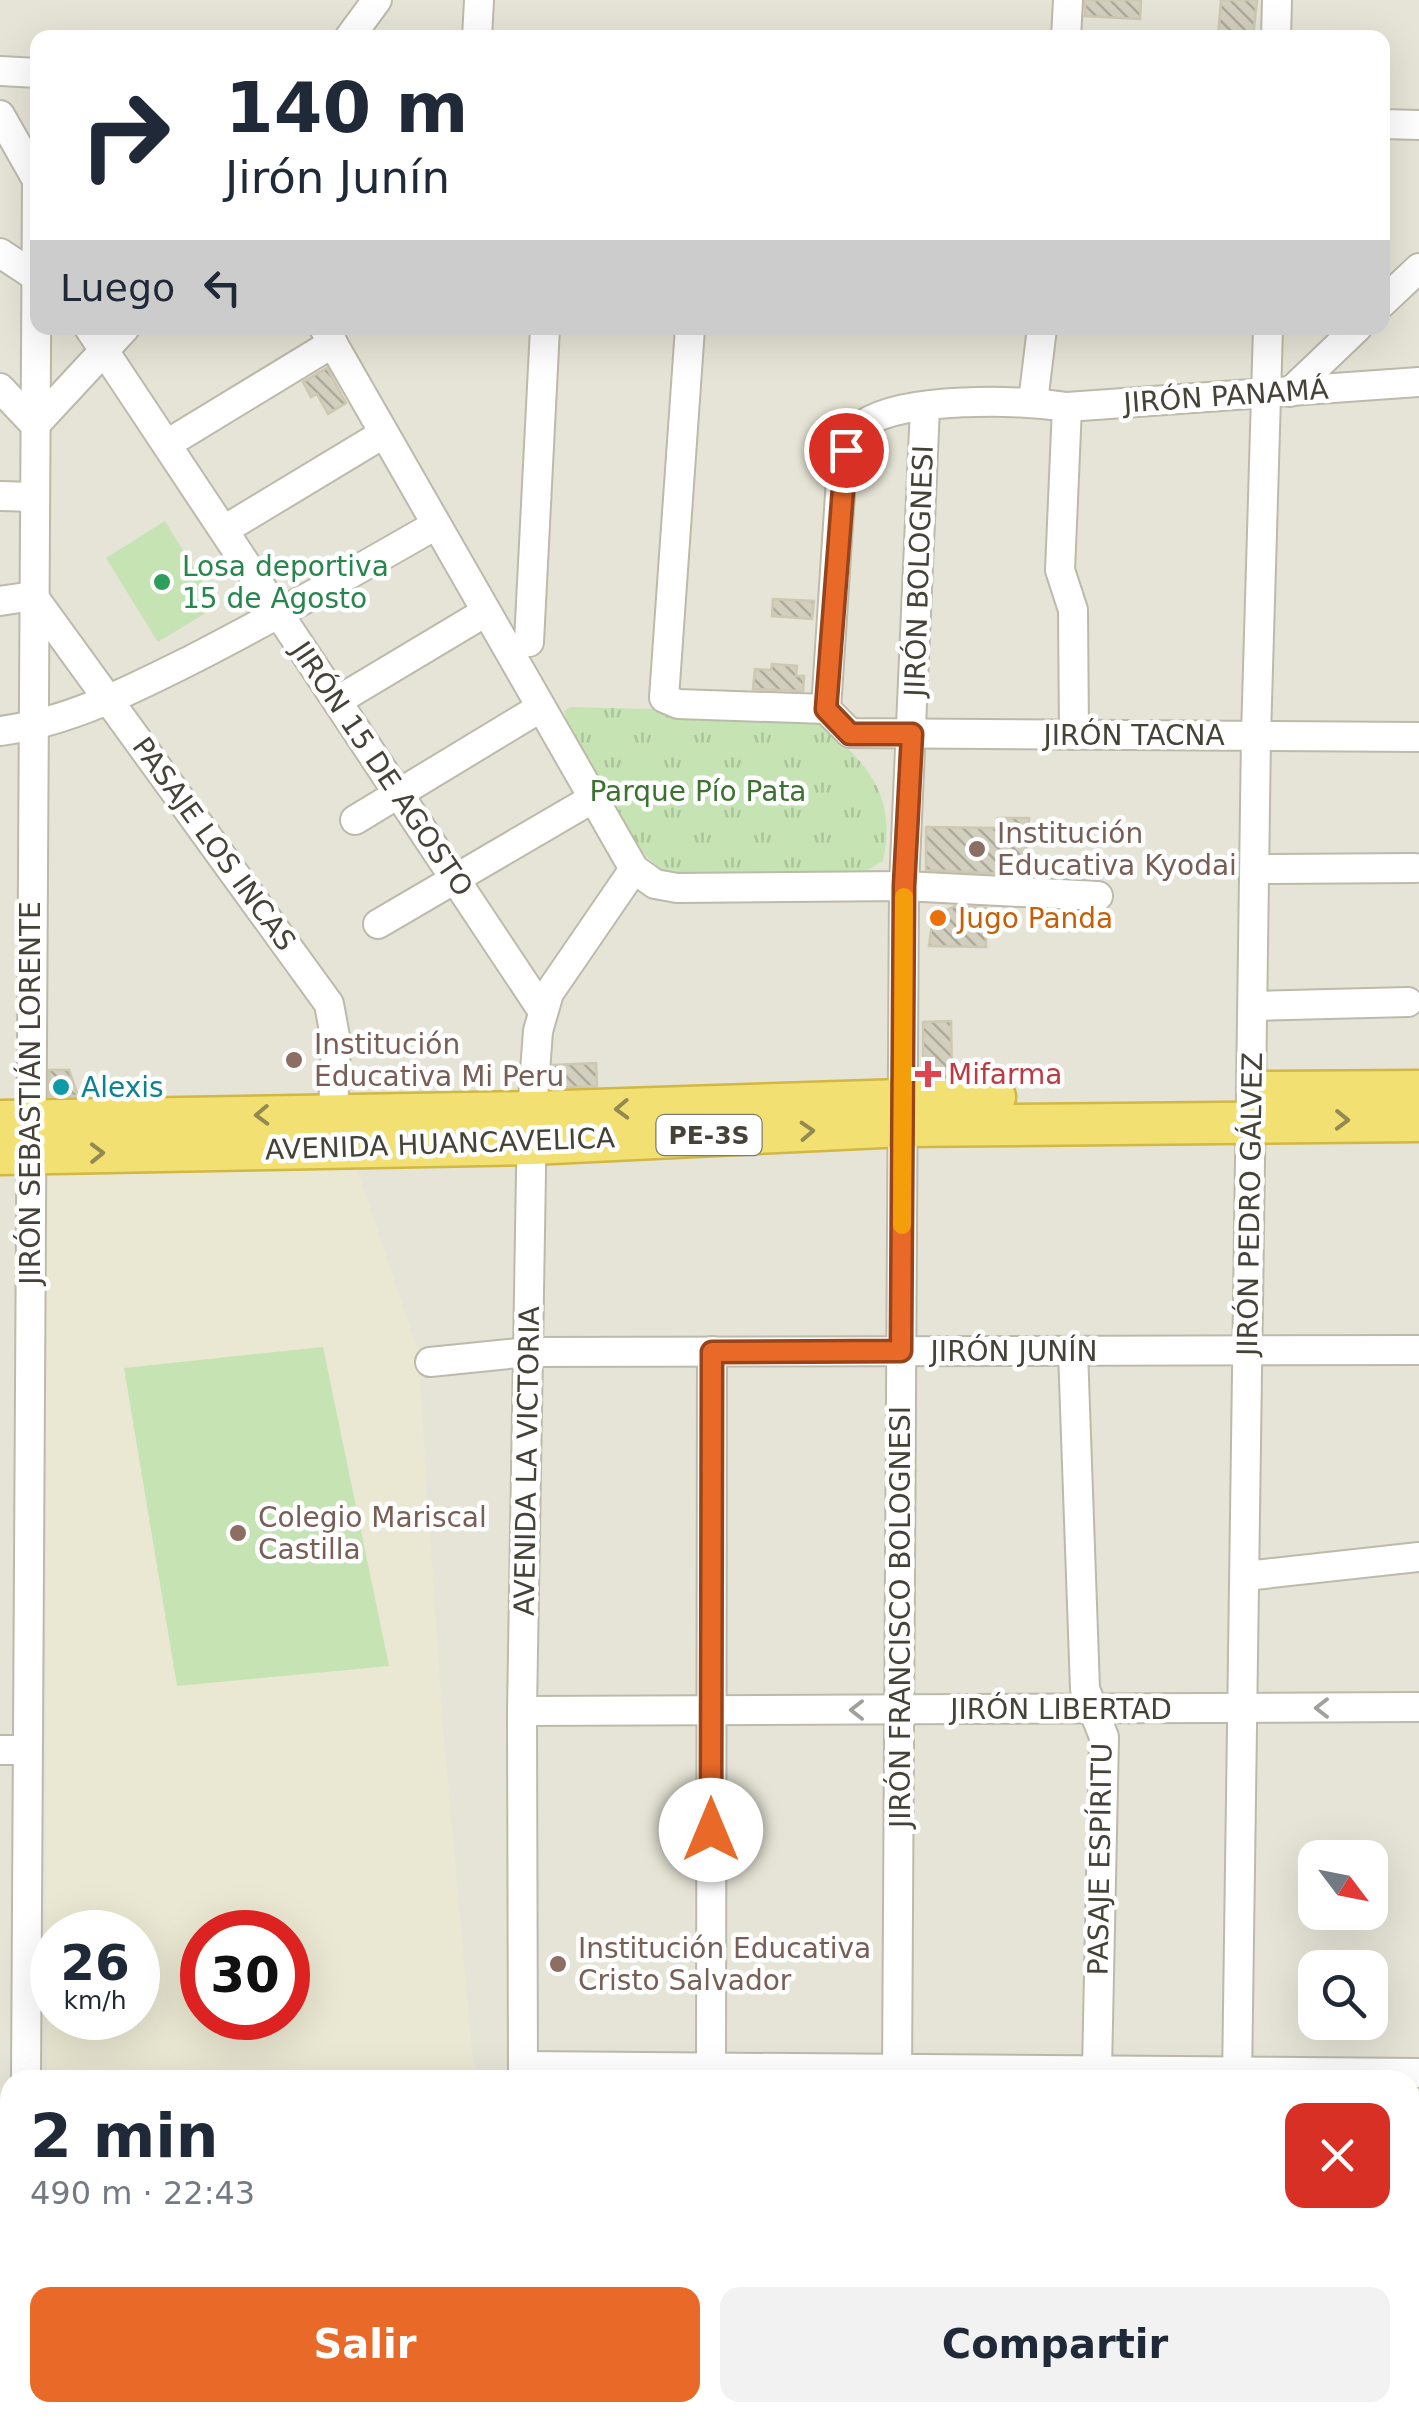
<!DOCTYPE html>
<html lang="es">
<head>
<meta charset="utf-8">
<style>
	:root { --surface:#fff; --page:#f2f2f3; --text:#1f2937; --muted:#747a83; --accent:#e96928 }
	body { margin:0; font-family:"DejaVu Sans",sans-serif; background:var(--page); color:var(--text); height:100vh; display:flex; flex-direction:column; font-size:38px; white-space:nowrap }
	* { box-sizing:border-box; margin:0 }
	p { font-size:32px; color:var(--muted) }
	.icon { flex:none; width:55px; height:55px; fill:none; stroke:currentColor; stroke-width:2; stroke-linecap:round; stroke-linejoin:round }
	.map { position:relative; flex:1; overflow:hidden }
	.details { position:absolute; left:0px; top:2070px; width:1420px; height:352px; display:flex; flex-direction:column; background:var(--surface); border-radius:30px 30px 0 0; box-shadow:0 10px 40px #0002 }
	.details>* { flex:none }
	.top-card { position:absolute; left:30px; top:30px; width:1360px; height:305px; border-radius:20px; box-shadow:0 10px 40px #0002; background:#fff; color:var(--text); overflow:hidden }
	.needle { width:65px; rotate:122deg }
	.buttons { position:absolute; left:1298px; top:1840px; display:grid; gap:20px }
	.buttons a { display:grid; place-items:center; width:90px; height:90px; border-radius:20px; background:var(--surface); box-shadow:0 10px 40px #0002; font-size:50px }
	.speed { position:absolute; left:30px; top:1910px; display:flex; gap:20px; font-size:50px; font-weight:700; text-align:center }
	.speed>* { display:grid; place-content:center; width:130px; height:130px; border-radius:50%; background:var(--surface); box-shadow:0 10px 40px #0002; line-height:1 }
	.speed small { font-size:25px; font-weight:400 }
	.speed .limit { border:15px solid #d22; background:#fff; color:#111 }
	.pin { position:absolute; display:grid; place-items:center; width:85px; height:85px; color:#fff; margin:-42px; border:5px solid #fff; border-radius:50%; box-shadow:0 2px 10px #0007 }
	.me { position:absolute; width:110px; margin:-55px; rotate:0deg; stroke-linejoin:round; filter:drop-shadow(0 0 8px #0008) }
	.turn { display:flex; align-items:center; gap:35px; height:210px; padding:0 30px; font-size:45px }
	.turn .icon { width:130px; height:130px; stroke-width:2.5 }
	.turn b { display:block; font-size:70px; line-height:85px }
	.then { display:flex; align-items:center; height:95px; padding:0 30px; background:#0003; gap:20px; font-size:38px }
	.round { display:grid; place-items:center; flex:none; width:105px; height:105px; border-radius:20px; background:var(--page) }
	.headline { display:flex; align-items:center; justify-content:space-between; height:170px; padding:0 30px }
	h1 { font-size:60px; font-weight:700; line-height:75px }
	.cta { display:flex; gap:20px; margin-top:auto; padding:20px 30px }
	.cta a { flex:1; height:115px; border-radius:20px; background:var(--accent); color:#fff; font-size:40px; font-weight:700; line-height:115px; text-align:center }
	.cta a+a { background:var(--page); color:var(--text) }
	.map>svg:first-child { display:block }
	.residential { fill:#e6e4d6; fill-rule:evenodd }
	.education { fill:#eae8d2; fill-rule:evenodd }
	.park { fill:url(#park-tufts) }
	.pitch { fill:#c5e3b3 }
	.building { fill:url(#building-back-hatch); stroke:#cdc8b2; stroke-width:2.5 }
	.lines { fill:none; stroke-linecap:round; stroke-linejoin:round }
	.minor-casing { stroke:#bdbaab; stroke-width:32 }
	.highway-casing { stroke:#d1b743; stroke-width:45 }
	.minor { stroke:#fff; stroke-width:28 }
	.highway { stroke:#f2e072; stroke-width:40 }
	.oneway { stroke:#938952 }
	.oneway2 { stroke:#a2a09b }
	.route-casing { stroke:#97441a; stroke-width:25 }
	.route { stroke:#e96928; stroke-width:18 }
	.slow { stroke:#f59e0b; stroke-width:18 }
	.leisure-dot { fill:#2e9e5b; stroke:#fff; stroke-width:4 }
	.education-dot { fill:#8d6e63; stroke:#fff; stroke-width:4 }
	.food-dot { fill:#e8710a; stroke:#fff; stroke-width:4 }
	.health-dot { fill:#e0444e; stroke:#fff; stroke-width:4 }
	.culture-dot { fill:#0f9aa8; stroke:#fff; stroke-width:4 }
	.labels { text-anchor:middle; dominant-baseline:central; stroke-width:9; stroke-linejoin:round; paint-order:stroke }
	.shield { fill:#fff; stroke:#7d7b73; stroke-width:2.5 }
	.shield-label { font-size:25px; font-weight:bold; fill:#454237 }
	.street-label { font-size:28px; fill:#454237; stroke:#fff }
	.leisure-label { font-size:28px; fill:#27864d; stroke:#fff; text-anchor:start }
	.park-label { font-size:28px; fill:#3c722f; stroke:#fff }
	.education-label { font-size:28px; fill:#785e54; stroke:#fff; text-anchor:start }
	.food-label { font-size:28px; fill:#c56008; stroke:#fff; text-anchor:start }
	.health-label { font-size:28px; fill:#be3a42; stroke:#fff; text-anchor:start }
	.culture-label { font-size:28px; fill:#0d838f; stroke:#fff; text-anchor:start }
</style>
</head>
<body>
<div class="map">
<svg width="1419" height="2422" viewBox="0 0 1419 2422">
	<defs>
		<pattern id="park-tufts" width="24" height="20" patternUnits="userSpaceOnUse" patternTransform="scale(2.5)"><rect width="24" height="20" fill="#c5e3b3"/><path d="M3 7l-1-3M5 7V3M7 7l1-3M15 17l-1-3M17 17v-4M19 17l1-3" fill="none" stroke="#abc49b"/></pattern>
		<pattern id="building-back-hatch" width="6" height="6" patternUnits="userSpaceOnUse" patternTransform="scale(2.5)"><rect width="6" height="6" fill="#d3cfbe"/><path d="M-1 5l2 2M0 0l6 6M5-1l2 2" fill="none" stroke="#adaa9b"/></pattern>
	</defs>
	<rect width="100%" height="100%" fill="#f2f1e7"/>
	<path class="residential" d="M0,0H1419V2422H0ZM38,38H1382V328H38ZM1315,1858H1370V1912H1315ZM52,1932H138V2018H52ZM202,1932H288V2018H202ZM1315,1968H1370V2022H1315ZM10,2080H1410V2412H10Z"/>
	<path class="education" d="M357,1169L418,1352L442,1715L473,2062L480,2080H47L45,1176ZM52,1932H138V2018H52ZM202,1932H288V2018H202Z"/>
	<path class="park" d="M571,707L808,713C859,757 899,787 883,861L864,872L847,874L667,872C630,855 575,751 564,711Z"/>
	<g class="pitch">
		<path d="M165,521L217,606L158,642L106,558Z"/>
		<path d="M323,1347L389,1666L177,1686L124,1368Z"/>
	</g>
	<g class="building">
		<path d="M1085,0H1141L1140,19L1085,16Z"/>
		<path d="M1221,0H1257L1253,38H1218Z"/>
		<path d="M327,368L346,403L328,414L317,394L311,397L303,382Z"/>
		<path d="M773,599L814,601L812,619L772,616Z"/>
		<path d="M772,664L797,666L796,676H804L803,691L753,689L755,669L771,670Z"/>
		<path d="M998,818H1029L1028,875L926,870V827L997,828Z"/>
		<path d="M955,906L986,908V947L929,946L933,916Z"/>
		<path d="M951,1021L952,1075L923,1076V1022Z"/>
		<path d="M596,1063L597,1086L551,1088L553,1065Z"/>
		<path d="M49,1070H69L78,1096H49Z"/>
	</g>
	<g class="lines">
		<defs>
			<g id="minor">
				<path d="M349,38L377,0"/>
				<path d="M477,38L479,0"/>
				<path d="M1066,38L1068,0"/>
				<path d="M1276,38L1277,0"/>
				<path d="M0,71L38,73"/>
				<path d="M0,115L37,180L26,2080"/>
				<path d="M1382,124L1419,125"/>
				<path d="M0,253L35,276"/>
				<path d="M1382,303L1419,268"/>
				<path d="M89,328L542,1010"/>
				<path d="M324,328L634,869L655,884L677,888L904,886L1098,896"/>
				<path d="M690,328L664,698L678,704L826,709"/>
				<path d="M1419,382L1067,407C1019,400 905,396 864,424C851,433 846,449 842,464L826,709L850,733L1419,737"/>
				<path d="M0,388L35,425L125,328"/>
				<path d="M1290,392L1357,328"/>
				<path d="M1033,402L1042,328"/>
				<path d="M1067,407L1060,570L1073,610L1074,735"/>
				<path d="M167,444L333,343"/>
				<path d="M0,496L34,497"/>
				<path d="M224,530L383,434"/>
				<path d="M0,601L33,596L329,1004L336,1042L333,1112"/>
				<path d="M529,642L545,328"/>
				<path d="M337,701L484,613"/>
				<path d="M0,731C69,722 131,690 193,659C275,617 354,572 434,526"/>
				<path d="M355,820L540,708"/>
				<path d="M1255,869L1415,868"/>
				<path d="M378,924L592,799"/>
				<path d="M1253,1006L1408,1002"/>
				<path d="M1073,1351L1085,1689L1104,1737L1097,2070"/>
				<path d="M430,1362L528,1352L1419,1350"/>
				<path d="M1245,1576L1419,1557"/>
				<path d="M522,1711L1419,1707"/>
				<path d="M0,1750H27"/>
				<path d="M523,2066L1419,2073"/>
				<path d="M523,2080L522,1711L532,1112L538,1031L549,993L634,869"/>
				<path d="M711,2080L712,1351"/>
				<path d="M897,2080L904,886L925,407"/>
				<path d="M1237,2080L1256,736L1268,328"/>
				<path d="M1410,2185L1419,2180"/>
				<path d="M524,2412V2422"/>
				<path d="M908,2412V2422"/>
				<path d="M25,2422V2412"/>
				<path d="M711,2422V2412"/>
				<path d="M1225,2422L1226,2412"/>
			</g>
			<g id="highway">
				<path d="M1263,1092L1419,1091"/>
				<path d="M0,1121L532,1112L995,1097"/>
				<path d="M0,1154L532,1144L903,1126L1419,1121"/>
			</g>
		</defs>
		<use href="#minor" class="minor-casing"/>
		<use href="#highway" class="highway-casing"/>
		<use href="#minor" class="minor"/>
		<use href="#highway" class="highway"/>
	</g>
	<defs><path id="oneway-chevron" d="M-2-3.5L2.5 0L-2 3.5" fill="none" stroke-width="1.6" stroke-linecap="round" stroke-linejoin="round" transform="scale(2.5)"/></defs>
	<g class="oneway">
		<use href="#oneway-chevron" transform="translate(622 1109) rotate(178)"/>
		<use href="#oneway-chevron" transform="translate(262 1115) rotate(178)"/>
		<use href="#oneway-chevron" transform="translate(1342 1120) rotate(1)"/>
		<use href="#oneway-chevron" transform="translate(807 1131) rotate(-3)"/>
		<use href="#oneway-chevron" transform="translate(97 1153) rotate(-1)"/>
	</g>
	<g class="oneway2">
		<use href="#oneway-chevron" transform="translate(1322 1708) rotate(180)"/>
		<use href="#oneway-chevron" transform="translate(857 1710) rotate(180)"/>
	</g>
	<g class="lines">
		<defs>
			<path id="route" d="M711,1830L712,1352L901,1351L904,886L912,734H850L826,709L846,450"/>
		</defs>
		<use href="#route" class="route-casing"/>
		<use href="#route" class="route"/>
		<path class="slow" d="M902,1225L904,897"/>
	</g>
	<circle class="leisure-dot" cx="162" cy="582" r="10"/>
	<g class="education-dot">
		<circle cx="977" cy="849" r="10"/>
		<circle cx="294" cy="1060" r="10"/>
		<circle cx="238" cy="1533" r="10"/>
		<circle cx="558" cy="1964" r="10"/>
	</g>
	<circle class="food-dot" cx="938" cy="918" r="10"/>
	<path class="health-dot" d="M923 1059h10v10h10v10h-10v10h-10v-10h-10v-10h10z"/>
	<circle class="culture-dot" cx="61" cy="1087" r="10"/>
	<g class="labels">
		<rect class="shield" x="656.5" y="1115" width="105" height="40" rx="8"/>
		<g class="shield-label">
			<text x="709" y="1135">PE-3S</text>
		</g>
		<g class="street-label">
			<text transform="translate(1226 396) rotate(-4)">JIRÓN PANAMÁ</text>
			<text transform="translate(919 571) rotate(-88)">JIRÓN BOLOGNESI</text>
			<text x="1134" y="735">JIRÓN TACNA</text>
			<text transform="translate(382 769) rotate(56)">JIRÓN 15 DE AGOSTO</text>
			<text transform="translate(214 844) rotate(54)">PASAJE LOS INCAS</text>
			<text transform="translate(30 1093) rotate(-90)">JIRÓN SEBASTIÁN LORENTE</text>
			<text transform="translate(440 1144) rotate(-2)">AVENIDA HUANCAVELICA</text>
			<text transform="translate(1250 1204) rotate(-89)">JIRÓN PEDRO GÁLVEZ</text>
			<text x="1014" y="1351">JIRÓN JUNÍN</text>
			<text transform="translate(527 1461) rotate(-89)">AVENIDA LA VICTORIA</text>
			<text transform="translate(900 1617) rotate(-90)">JIRÓN FRANCISCO BOLOGNESI</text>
			<text x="1061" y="1709">JIRÓN LIBERTAD</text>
			<text transform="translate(1100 1859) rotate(-89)">PASAJE ESPÍRITU</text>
		</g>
		<g class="leisure-label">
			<text x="182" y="566">Losa deportiva<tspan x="182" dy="32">15 de Agosto</tspan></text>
		</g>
		<g class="park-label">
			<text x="698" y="791">Parque Pío Pata</text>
		</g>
		<g class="education-label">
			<text x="997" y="833">Institución<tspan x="997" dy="32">Educativa Kyodai</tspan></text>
			<text x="314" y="1044">Institución<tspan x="314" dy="32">Educativa Mi Peru</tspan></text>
			<text x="258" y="1517">Colegio Mariscal<tspan x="258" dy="32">Castilla</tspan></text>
			<text x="578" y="1948">Institución Educativa<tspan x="578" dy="32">Cristo Salvador</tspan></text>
		</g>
		<g class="food-label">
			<text x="958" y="918">Jugo Panda</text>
		</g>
		<g class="health-label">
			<text x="948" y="1074">Mifarma</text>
		</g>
		<g class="culture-label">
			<text x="81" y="1087">Alexis</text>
		</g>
	</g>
</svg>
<div class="buttons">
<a><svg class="needle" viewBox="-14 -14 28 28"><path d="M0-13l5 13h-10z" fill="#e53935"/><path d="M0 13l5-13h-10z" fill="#747a83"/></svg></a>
<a><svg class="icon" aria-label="search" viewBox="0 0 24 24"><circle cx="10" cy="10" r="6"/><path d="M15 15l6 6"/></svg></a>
</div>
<div class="speed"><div>26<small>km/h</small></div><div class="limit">30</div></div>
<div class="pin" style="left:846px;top:450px;background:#d93025"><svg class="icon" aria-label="arrive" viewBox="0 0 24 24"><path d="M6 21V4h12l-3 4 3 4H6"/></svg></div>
<svg class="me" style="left:711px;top:1830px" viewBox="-20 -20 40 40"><circle r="19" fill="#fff"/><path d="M0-13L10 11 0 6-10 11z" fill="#e96928"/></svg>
<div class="top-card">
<div class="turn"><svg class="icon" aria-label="right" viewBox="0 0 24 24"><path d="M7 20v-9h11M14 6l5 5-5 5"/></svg><div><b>140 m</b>Jirón Junín</div></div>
<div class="then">Luego<svg class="icon" aria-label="left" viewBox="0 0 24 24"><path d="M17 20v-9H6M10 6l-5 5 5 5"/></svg></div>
</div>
<section class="details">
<div class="headline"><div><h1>2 min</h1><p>490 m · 22:43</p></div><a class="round" style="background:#d93025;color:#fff"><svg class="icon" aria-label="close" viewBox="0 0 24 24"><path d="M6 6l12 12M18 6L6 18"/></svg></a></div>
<div class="cta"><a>Salir</a><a>Compartir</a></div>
</section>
</div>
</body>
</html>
